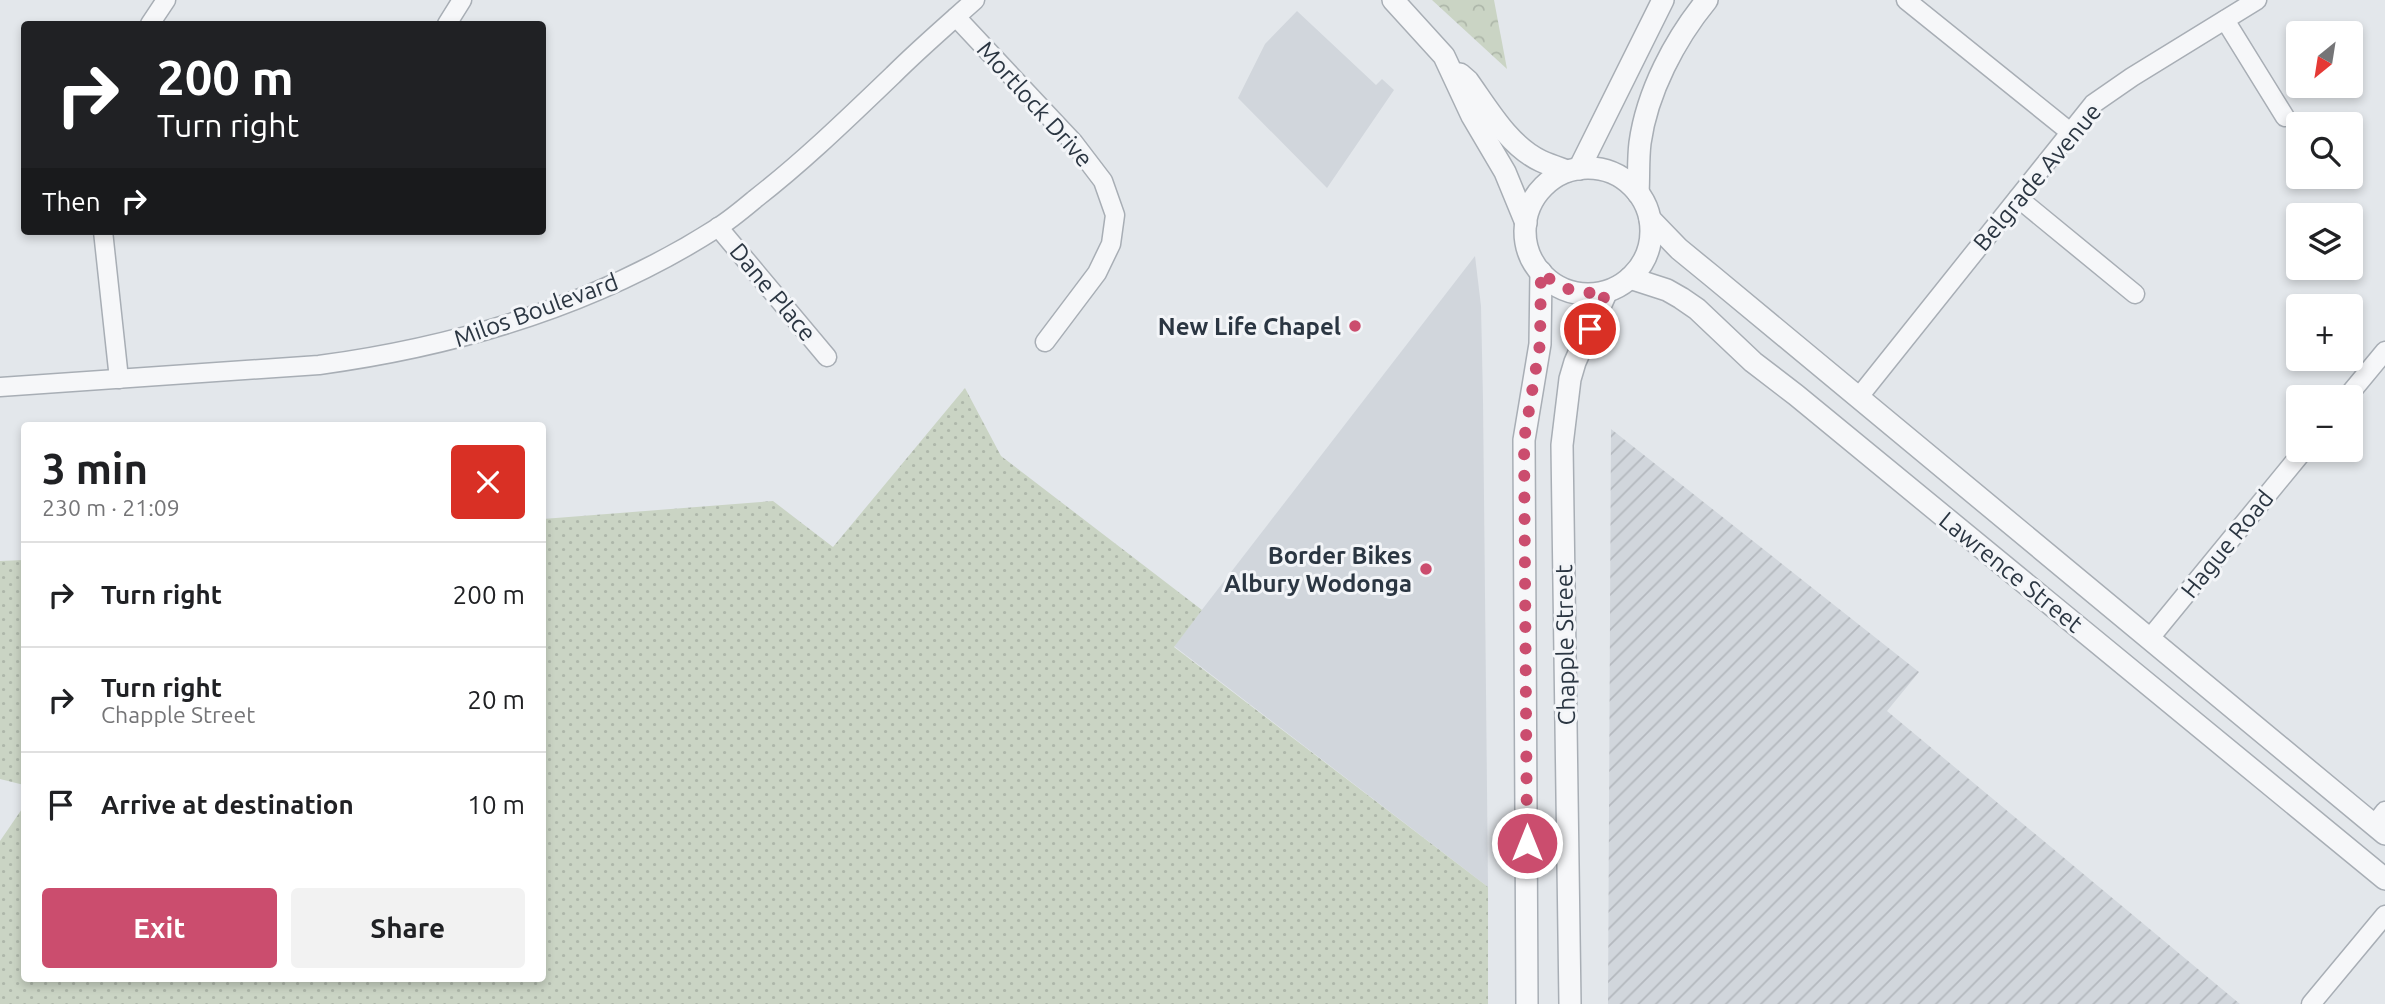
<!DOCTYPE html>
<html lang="en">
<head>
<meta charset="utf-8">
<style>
	:root { --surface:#fff; --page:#f2f2f2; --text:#202124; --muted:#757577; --line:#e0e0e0; --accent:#cb4d6e }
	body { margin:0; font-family:Ubuntu,sans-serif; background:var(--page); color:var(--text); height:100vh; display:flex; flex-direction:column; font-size:26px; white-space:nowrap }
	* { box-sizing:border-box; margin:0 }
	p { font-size:23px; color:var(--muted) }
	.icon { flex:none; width:38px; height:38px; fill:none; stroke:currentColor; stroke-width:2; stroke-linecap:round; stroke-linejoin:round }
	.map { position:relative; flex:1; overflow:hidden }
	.panel { position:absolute; left:21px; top:422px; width:525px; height:560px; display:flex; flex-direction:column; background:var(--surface); border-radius:7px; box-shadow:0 4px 10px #0003 }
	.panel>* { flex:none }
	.banner { position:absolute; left:21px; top:21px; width:525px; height:214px; border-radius:7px; box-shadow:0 4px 10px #0003; background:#202124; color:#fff; overflow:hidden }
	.needle { width:46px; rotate:210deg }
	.buttons { position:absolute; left:2286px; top:21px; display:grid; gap:14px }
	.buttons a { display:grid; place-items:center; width:77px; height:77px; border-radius:7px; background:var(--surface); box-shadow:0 4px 10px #0003; font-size:35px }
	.pin { position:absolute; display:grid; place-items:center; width:60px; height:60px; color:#fff; margin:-30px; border:4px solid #fff; border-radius:50%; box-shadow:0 2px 7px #0007 }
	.me { position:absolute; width:77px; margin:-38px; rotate:0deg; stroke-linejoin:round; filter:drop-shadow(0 0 5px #0008) }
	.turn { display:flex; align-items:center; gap:24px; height:147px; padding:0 21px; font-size:32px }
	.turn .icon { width:91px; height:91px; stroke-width:2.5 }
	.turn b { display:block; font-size:49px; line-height:60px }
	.then { display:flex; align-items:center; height:66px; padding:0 21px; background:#0003; gap:14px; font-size:26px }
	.round { display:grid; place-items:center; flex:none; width:74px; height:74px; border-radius:7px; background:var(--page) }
	.overview { display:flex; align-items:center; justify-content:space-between; height:119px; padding:0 21px }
	h1 { font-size:42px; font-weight:600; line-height:52px }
	.primary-button { display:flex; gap:14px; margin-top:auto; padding:14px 21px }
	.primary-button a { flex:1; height:80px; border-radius:7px; background:var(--accent); color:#fff; font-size:28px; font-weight:600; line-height:80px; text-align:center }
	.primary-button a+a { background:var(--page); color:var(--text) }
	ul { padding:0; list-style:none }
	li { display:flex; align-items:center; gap:21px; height:105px; padding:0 21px; border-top:2px solid var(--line) }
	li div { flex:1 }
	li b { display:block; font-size:26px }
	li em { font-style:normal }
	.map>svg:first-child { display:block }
	.built { fill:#d1d6dc }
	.industrial { fill:url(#industrial-furrows) }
	.grass { fill:url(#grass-dots) }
	.park { fill:url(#park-crowns) }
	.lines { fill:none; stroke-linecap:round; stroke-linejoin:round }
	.minor-casing { stroke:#a8aeb5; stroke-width:21 }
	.tertiary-casing { stroke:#a8aeb5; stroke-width:24 }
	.minor { stroke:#f6f7f9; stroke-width:18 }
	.tertiary { stroke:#f6f7f9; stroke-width:21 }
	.route { stroke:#cb4d6e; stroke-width:12; stroke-dasharray:0 21.6 }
	.poi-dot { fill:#cb4d6e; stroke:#f3f5f8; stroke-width:2.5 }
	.labels { text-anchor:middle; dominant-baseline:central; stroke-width:6; stroke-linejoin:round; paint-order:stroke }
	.street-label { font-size:24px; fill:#2b3642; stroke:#f3f5f8 }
	.poi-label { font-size:24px; font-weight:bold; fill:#2b3642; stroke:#f3f5f8; text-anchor:end }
</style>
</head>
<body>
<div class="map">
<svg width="2385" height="1004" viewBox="0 0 2385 1004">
	<defs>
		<pattern id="industrial-furrows" width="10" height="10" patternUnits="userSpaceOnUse" patternTransform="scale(1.75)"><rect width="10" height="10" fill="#d1d6dc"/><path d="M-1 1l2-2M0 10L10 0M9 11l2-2" fill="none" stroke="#b4b8be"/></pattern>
		<pattern id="grass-dots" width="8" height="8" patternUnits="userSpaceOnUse" patternTransform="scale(1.75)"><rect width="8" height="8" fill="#cad4c4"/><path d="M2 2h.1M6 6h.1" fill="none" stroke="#aeb7aa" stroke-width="1.8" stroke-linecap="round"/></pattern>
		<pattern id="park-crowns" width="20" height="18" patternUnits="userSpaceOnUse" patternTransform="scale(1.75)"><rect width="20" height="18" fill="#cad4c4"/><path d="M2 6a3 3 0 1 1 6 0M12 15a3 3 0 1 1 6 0" fill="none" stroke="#aeb7aa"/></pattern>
	</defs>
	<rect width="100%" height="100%" fill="#e3e7eb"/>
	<g class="built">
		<path d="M1297,11L1376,85L1382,79L1394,90L1327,188L1238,98L1265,44Z"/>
		<path d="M1475,256L1481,306L1483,400L1488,887L1174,646Z"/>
	</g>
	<path class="industrial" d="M1611,429L1919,672L1887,711L2240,1004H1608Z"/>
	<g class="grass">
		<path d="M965,388L1001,456L1202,610L1174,647L1488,887V1004H0V841L24,806V978H542L543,519L773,501L833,547Z"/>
		<path d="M24,560V785L0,779V561Z"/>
	</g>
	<path class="park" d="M1432,0H1494L1507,69Z"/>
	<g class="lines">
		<defs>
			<g id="minor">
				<path d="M1906,0L2070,132"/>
				<path d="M956,17L1074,143L1103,181L1115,215L1111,244L1097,273L1045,342"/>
				<path d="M2225,20L2285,117"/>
				<path d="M150,24L166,0"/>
				<path d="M447,24L462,0"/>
				<path d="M2018,198L2135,294"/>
				<path d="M718,227L827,357"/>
				<path d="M103,231L119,379"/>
				<path d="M0,387L319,365C459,346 598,304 717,228C730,220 743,209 755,199C804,161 848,118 893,75C919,49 947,25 975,0"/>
				<path d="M2347,397L2385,351"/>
				<path d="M1858,398L2093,104L2132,77L2257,0"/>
				<path d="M2150,638L2304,450"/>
				<path d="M2374,825L2385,811"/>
				<path d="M2311,1004L2385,915"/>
			</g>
			<g id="tertiary">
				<path d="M1393,0L1444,56L1472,116L1505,172L1526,223"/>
				<path d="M1460,74L1468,81C1488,109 1509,146 1541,161C1550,165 1559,168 1567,171"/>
				<circle cx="1588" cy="231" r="63"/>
				<path d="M1579,169L1663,0"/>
				<path d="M1638,193C1639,176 1638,159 1640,143C1647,92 1675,39 1707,0"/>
				<path d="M1650,219L1679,249L1712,276L2385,834"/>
				<path d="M1630,278L1667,290L1681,298L1697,309L1753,362L1796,395L2385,879"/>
				<path d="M1527,1004L1524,440L1540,344L1541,272"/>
				<path d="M1570,1004L1562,445L1570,379L1575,362L1606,293"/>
			</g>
		</defs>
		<use href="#minor" class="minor-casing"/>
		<use href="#tertiary" class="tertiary-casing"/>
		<use href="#minor" class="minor"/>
		<use href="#tertiary" class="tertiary"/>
	</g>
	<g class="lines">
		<path class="route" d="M1527,843L1524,440L1540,344L1541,272C1564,292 1577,293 1606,293L1590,329"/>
	</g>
	<g class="poi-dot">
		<circle cx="1355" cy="326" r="7"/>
		<circle cx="1426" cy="569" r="7"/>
	</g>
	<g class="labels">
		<g class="street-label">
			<text transform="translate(1035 104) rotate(48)">Mortlock Drive</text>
			<text transform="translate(2037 177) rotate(-50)">Belgrade Avenue</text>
			<text transform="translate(773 292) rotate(50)">Dane Place</text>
			<text transform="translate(536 310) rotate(-20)">Milos Boulevard</text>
			<text transform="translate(2227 544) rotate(-51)">Hague Road</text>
			<text transform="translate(2011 572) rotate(39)">Lawrence Street</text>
			<text transform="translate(1565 645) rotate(-91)">Chapple Street</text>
		</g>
		<g class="poi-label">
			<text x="1341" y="326">New Life Chapel</text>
			<text x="1412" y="555">Border Bikes<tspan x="1412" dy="28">Albury Wodonga</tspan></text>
		</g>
	</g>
</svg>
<div class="buttons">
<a><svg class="needle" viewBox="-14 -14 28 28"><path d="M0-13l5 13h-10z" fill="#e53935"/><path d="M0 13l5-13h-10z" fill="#757577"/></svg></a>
<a><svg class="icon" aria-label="search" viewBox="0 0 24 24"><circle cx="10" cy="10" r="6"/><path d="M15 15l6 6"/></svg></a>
<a><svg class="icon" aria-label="layers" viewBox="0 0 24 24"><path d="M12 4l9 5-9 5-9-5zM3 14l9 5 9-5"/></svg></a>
<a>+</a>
<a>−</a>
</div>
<div class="pin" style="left:1590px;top:329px;background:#d93025"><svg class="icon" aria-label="arrive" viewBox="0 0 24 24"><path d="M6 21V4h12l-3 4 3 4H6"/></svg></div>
<svg class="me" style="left:1527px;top:843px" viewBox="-20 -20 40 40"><circle r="17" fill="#cb4d6e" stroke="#fff" stroke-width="3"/><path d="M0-11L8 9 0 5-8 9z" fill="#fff"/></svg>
<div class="banner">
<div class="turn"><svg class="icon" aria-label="right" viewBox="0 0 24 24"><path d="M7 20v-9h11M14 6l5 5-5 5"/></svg><div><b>200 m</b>Turn right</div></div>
<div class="then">Then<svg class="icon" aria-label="right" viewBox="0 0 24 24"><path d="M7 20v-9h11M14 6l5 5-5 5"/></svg></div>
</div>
<section class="panel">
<div class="overview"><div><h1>3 min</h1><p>230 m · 21:09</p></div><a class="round" style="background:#d93025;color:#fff"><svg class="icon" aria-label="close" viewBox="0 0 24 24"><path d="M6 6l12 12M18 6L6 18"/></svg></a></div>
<ul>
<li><svg class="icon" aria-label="right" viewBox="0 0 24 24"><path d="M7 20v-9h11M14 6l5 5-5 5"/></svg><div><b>Turn right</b></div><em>200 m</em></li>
<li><svg class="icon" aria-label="right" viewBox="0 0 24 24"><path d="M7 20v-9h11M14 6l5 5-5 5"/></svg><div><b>Turn right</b><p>Chapple Street</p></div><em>20 m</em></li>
<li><svg class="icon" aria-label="arrive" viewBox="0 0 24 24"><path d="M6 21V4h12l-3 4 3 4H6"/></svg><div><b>Arrive at destination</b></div><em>10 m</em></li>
</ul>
<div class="primary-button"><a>Exit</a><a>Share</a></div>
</section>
</div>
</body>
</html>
